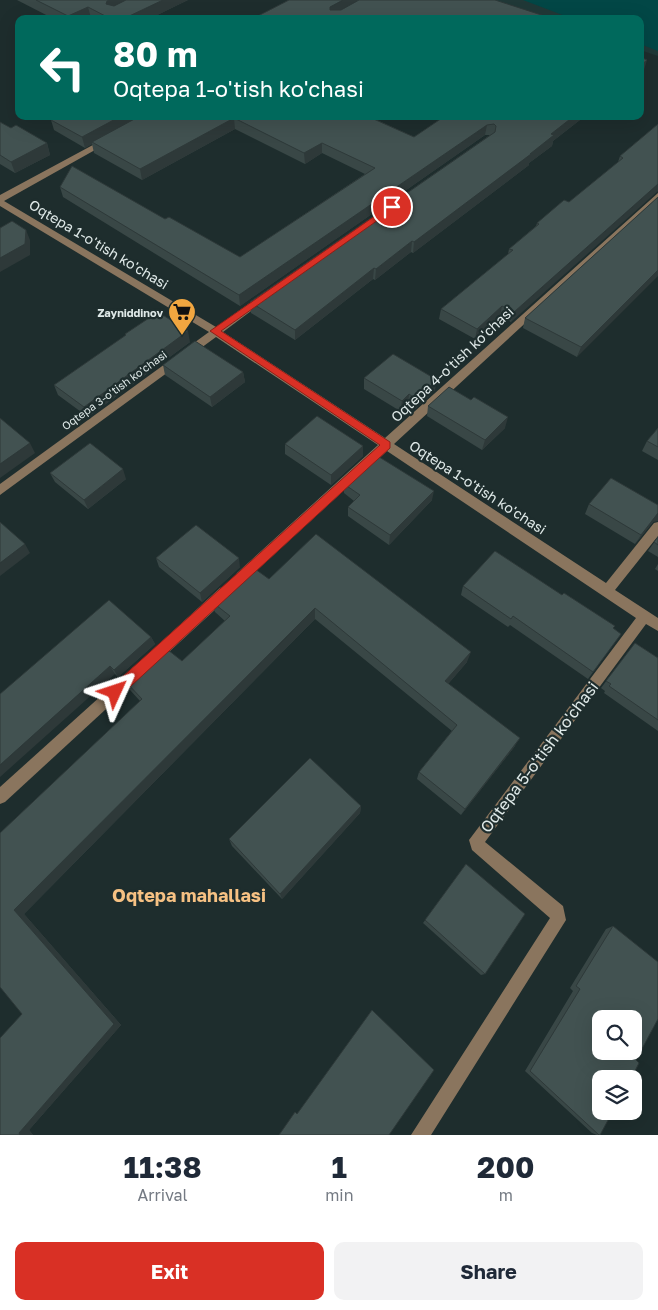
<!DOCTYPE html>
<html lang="en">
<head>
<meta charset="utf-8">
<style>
	:root { --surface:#fff; --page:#f2f2f3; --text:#1f2937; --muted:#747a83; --accent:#d93025 }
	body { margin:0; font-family:"Golos Text",sans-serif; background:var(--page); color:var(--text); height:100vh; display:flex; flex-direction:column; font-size:19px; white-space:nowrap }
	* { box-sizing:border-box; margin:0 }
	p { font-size:16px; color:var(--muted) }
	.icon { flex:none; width:28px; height:28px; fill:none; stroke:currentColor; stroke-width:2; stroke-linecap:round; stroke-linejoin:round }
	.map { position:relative; height:1135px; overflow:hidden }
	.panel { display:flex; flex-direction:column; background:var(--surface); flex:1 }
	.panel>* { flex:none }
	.top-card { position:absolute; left:15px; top:15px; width:629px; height:105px; border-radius:10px; box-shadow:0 5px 20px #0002; background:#00695c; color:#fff; overflow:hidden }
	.buttons { position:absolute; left:592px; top:1010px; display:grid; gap:10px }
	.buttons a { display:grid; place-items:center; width:50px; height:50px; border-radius:10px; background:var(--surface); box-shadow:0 5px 20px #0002; font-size:25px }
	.pin { position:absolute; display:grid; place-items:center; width:42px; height:42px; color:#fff; margin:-21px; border:2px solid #fff; border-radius:50%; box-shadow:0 1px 5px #0007 }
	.me { position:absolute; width:55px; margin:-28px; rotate:48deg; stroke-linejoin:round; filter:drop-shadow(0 0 4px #0008) }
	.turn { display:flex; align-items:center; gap:18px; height:105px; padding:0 15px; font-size:22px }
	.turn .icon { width:65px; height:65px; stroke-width:2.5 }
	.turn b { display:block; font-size:35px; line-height:42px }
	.eta { display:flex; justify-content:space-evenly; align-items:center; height:85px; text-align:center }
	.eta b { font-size:30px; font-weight:700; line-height:35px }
	.primary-button { display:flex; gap:10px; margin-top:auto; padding:10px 15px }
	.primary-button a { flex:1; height:58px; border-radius:10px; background:var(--accent); color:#fff; font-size:20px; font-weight:700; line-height:58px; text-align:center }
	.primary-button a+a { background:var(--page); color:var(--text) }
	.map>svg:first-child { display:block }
	.built { fill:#203837 }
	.green { fill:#024746 }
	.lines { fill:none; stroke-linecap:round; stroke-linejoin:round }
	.minor { fill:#8a755e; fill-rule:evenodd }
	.wall { fill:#394746 }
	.shaded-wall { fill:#2e3939 }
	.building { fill:#425251; stroke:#2e3939; fill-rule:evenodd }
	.route { fill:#d93025; stroke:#8d1f18 }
	.labels { text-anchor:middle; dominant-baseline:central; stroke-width:4.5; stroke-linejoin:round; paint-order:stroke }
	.far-poi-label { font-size:11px; font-weight:bold; fill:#dfe9e8; stroke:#1e2d2d; text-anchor:end }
	.far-street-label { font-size:11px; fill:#dfe9e8; stroke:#1e2d2d }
	.street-label { font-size:14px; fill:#dfe9e8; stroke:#1e2d2d }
	.near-street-label { font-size:16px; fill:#dfe9e8; stroke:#1e2d2d }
	.near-neighbourhood-label { font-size:18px; font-weight:bold; fill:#f6c183; stroke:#1e2d2d }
</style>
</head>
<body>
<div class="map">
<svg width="658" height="1135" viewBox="0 0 658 1135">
	<rect width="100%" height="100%" fill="#1e2d2d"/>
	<path class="built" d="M493,0H658V56L640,50V19H549Z"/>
	<path class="green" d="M523,0H658V51L640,44V19H573Z"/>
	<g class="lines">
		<g class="minor">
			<path d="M104,139L111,141L4,201L216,327L261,295H267V299L223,332L385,438L658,193V201L394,444L606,583L654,523L658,522V536L615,590L658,618V631L646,624L485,842L563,906L566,920L431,1135H411L550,918L472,850L469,840L636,618L387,451L245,581L241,582L237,581L235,577L237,573L378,445L216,337L0,495V484L209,332L0,206V195Z"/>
			<path d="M225,586L230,588L231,592L230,596L158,662L153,664L148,662L146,658L148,654L220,588Z"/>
			<path d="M138,665L143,667L145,671L143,675L5,802L0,804V787L133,667Z"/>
		</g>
	</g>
	<g class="wall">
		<path d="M17,0H188L149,19L91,18L54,19Z"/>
		<path d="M368,116L414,137L445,116H585L553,141L552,146L529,163V165L413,253L411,252L375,280L373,279L295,340L251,313L250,302L490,135H485L240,306L63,197L60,187L165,219L240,257L365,174L322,153L305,164L235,129L142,180L94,153L92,144L85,148L54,130L51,120Z"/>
		<path d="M0,122L11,128L47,143L50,155L15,173L0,164Z"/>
		<path d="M658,124L511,322L500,316L475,339L439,319L441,309L508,254L509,249L536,226L537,223L569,202L618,162L620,156Z"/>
		<path d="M658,197L577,357L523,328L525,318Z"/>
		<path d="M125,334L190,342L88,417L58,395L54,385L125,336Z"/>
		<path d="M163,365L243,372L245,382L212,407L165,375Z"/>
		<path d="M364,378L435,390L415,409L408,405L400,411L364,389Z"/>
		<path d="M428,406L505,428L482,450L427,416Z"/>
		<path d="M658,428V460L642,451L647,441Z"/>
		<path d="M285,444L363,446V456L331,485L285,454Z"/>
		<path d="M50,473L126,479L88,509L55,482Z"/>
		<path d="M344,484L432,500L389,545L348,516V507L354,501L344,493Z"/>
		<path d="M589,504L653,522L635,544L585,514Z"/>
		<path d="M658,537V557L648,551Z"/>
		<path d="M156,558L240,567L202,602L159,567Z"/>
		<path d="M658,564V571L655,569Z"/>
		<path d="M269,579L467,662L448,684L515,746L461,815L417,779L419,772L452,731L315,619L24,914L121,1025L29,1130L33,1135H0L22,1014L0,833L140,701L130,690L125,681L182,661L225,621L215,612L212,602Z"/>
		<path d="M463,586L621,634L588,679L510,625L508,627L461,595Z"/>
		<path d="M151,637L155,644L118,677L115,674L0,694Z"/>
		<path d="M635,643L658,658V731L604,693L605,691L601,688Z"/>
		<path d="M361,806L360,813L282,899L232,846L229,839Z"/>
		<path d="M466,864L485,974L481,975L423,923Z"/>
		<path d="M613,926L636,1060L600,1135H597L592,1133L525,1071L573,991L570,988L606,929Z"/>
	</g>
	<g class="shaded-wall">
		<path d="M110,0H135L108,15L106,4L107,1Z"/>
		<path d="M163,0H188L149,19H123Z"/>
		<path d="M343,0H360L330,19V7Z"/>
		<path d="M88,7L91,18L68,19V16Z"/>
		<path d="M647,60L644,70L640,73V66Z"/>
		<path d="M121,116H144L92,142V144L85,148L82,137Z"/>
		<path d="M574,116H585L553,141L552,146L529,163V165L413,253L414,242Z"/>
		<path d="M234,118L235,129L142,180L140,169Z"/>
		<path d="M487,125L485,135L240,306L239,295Z"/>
		<path d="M47,143L50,155L15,173L11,162Z"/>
		<path d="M322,143V153L305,164L304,153Z"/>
		<path d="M658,184V191L511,322L514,312Z"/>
		<path d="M26,230L30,240V255L0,272V258Z"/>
		<path d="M412,241L411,252L375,280L376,269Z"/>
		<path d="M374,268L373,279L295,340V330Z"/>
		<path d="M658,270V276L577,357L581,347Z"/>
		<path d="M502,306L500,316L475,339L477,329Z"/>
		<path d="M188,331L190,342L88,417L84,407Z"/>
		<path d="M243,372L245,382L212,407L210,397Z"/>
		<path d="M437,380L435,390L415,409L416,399Z"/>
		<path d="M409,394L408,405L400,411L402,401Z"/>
		<path d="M508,417L505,428L482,450L485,440Z"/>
		<path d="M30,443L35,453L0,478V464Z"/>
		<path d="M363,446V456L331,485V475Z"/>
		<path d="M123,469L126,479L88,509L84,500Z"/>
		<path d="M434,491L432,500L389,545L390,535Z"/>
		<path d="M658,513V521L653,522L635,544L641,535Z"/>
		<path d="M25,544L30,553L0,576V563Z"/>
		<path d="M239,558L240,567L202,602L200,593Z"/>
		<path d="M315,608V619L24,914L121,1025L29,1130L33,1135H20L19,1133L114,1024L14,910Z"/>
		<path d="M151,637L155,644L118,677L114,670Z"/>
		<path d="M471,652L467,662L442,691L445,681Z"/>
		<path d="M110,666L115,674L0,777V765Z"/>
		<path d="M520,738L515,746L461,815L465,809Z"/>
		<path d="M361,806L360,813L282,899L280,894Z"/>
	</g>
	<g class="building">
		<path d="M36,0H110L107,1L106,4L114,6L126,0H163L123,19H111L88,7L68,16Z"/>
		<path d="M289,0H343L330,7V10H341L359,0H495L554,19H252Z"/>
		<path d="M558,17L565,19H555Z"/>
		<path d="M640,57L647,60L640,66Z"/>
		<path d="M58,116H121L82,137L51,120Z"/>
		<path d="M140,116H367L414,137L445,116H574L551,134L554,135L530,154H531L414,242L412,241L376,269L374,268L295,330L250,302L495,132L496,126L494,124L487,125L239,295L60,187L72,166L165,219L169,217L240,257L375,168L322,143L304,153L234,118L140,169L92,142Z"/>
		<path d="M0,122L11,128L16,125L47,143L11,162L0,155Z"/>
		<path d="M658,124V184L514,312L502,306L477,329L441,309L513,250L509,249L539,224L537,223L564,200L569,202L623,158L620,156Z"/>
		<path d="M658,197V270L581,347L525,318Z"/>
		<path d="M12,221L26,230L25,244L0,258V228Z"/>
		<path d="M158,312L188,331L84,407L54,385L126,335L125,334Z"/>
		<path d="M195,341L243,372L210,397L163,365Z"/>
		<path d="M393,354L437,380L416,399L409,394L402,401L364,378Z"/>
		<path d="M449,387L471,400L474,397L508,417L485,440L428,406Z"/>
		<path d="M317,416L363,446L331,475L285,444Z"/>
		<path d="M0,418L30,443L0,464Z"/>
		<path d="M658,428V447L647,441Z"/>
		<path d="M90,443L123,469L84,500L50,473Z"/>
		<path d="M376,455L434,491L390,535L348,507L360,495L344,484Z"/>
		<path d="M611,478L658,505V513L641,535L589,504Z"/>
		<path d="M0,522L25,544L0,563Z"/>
		<path d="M196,525L239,558L200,593L156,558Z"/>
		<path d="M316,534L471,652L445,681L520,738L465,809L419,772L457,725L315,608L14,910L114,1024L19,1133L20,1135H0V1038L22,1014L0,987V833L142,699L125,681L163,646L182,661L230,616L212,602L251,566L269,579Z"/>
		<path d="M658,537V545L654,542Z"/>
		<path d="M495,551L562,595L564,593L615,626L613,628L621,634L593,672L513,616L511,619L463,586Z"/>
		<path d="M109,600L151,637L114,670L110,666L0,765V694Z"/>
		<path d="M635,643L658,658V720L609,686L611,684L606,681Z"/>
		<path d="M310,758L361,806L280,894L229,839Z"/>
		<path d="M466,864L525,914L485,974L425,920Z"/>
		<path d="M613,926L658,962V1019L636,1060L639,1063L631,1079H601V1111H613L600,1135H599L530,1071L580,989L576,986ZM601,1019H634V1051H601Z"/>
		<path d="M372,1010L434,1070L389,1135H279L295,1112L297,1114Z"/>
	</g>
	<path class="route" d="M392,204L395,205V208L221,331L390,442V448L119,697L115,698L110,697L108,692L110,688L380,445L210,331Z"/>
	<defs>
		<symbol id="supermarket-pin" viewBox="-11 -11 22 30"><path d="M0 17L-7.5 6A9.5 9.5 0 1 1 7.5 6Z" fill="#f1a640" stroke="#1e2d2d"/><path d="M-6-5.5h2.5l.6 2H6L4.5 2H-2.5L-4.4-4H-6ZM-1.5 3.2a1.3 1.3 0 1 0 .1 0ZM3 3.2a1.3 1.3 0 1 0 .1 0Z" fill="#111"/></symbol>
	</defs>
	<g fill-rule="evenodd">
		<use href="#supermarket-pin" x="166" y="296" width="32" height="43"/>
	</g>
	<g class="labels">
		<g class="far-poi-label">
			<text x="163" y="312">Zayniddinov</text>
		</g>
		<g class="far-street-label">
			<text transform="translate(114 390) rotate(-36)">Oqtepa 3-o'tish ko'chasi</text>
		</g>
		<g class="street-label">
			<text transform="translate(99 244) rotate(31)">Oqtepa 1-o'tish ko'chasi</text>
			<text transform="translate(452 364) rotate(-43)">Oqtepa 4-o'tish ko'chasi</text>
			<text transform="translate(478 487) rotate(33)">Oqtepa 1-o'tish ko'chasi</text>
		</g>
		<g class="near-street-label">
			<text transform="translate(539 757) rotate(-53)">Oqtepa 5-o'tish ko'chasi</text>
		</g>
		<g class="near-neighbourhood-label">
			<text x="189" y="895">Oqtepa mahallasi</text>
		</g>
	</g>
</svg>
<div class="buttons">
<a><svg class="icon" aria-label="search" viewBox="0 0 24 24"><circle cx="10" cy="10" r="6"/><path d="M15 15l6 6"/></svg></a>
<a><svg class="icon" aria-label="layers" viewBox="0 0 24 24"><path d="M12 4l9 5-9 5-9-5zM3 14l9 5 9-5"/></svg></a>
</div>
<div class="pin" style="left:392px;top:207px;background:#d93025"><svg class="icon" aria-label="arrive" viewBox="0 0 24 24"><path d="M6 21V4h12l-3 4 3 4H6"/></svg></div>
<svg class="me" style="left:115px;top:692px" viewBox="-20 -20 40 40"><path d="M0-17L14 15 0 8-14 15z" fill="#d93025" stroke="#fff" stroke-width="4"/></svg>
<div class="top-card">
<div class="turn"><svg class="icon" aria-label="left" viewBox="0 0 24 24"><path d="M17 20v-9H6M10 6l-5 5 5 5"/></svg><div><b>80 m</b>Oqtepa 1-o'tish ko'chasi</div></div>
</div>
</div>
<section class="panel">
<div class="eta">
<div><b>11:38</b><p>Arrival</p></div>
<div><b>1</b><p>min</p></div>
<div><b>200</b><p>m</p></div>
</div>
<div class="primary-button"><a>Exit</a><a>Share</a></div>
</section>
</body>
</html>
